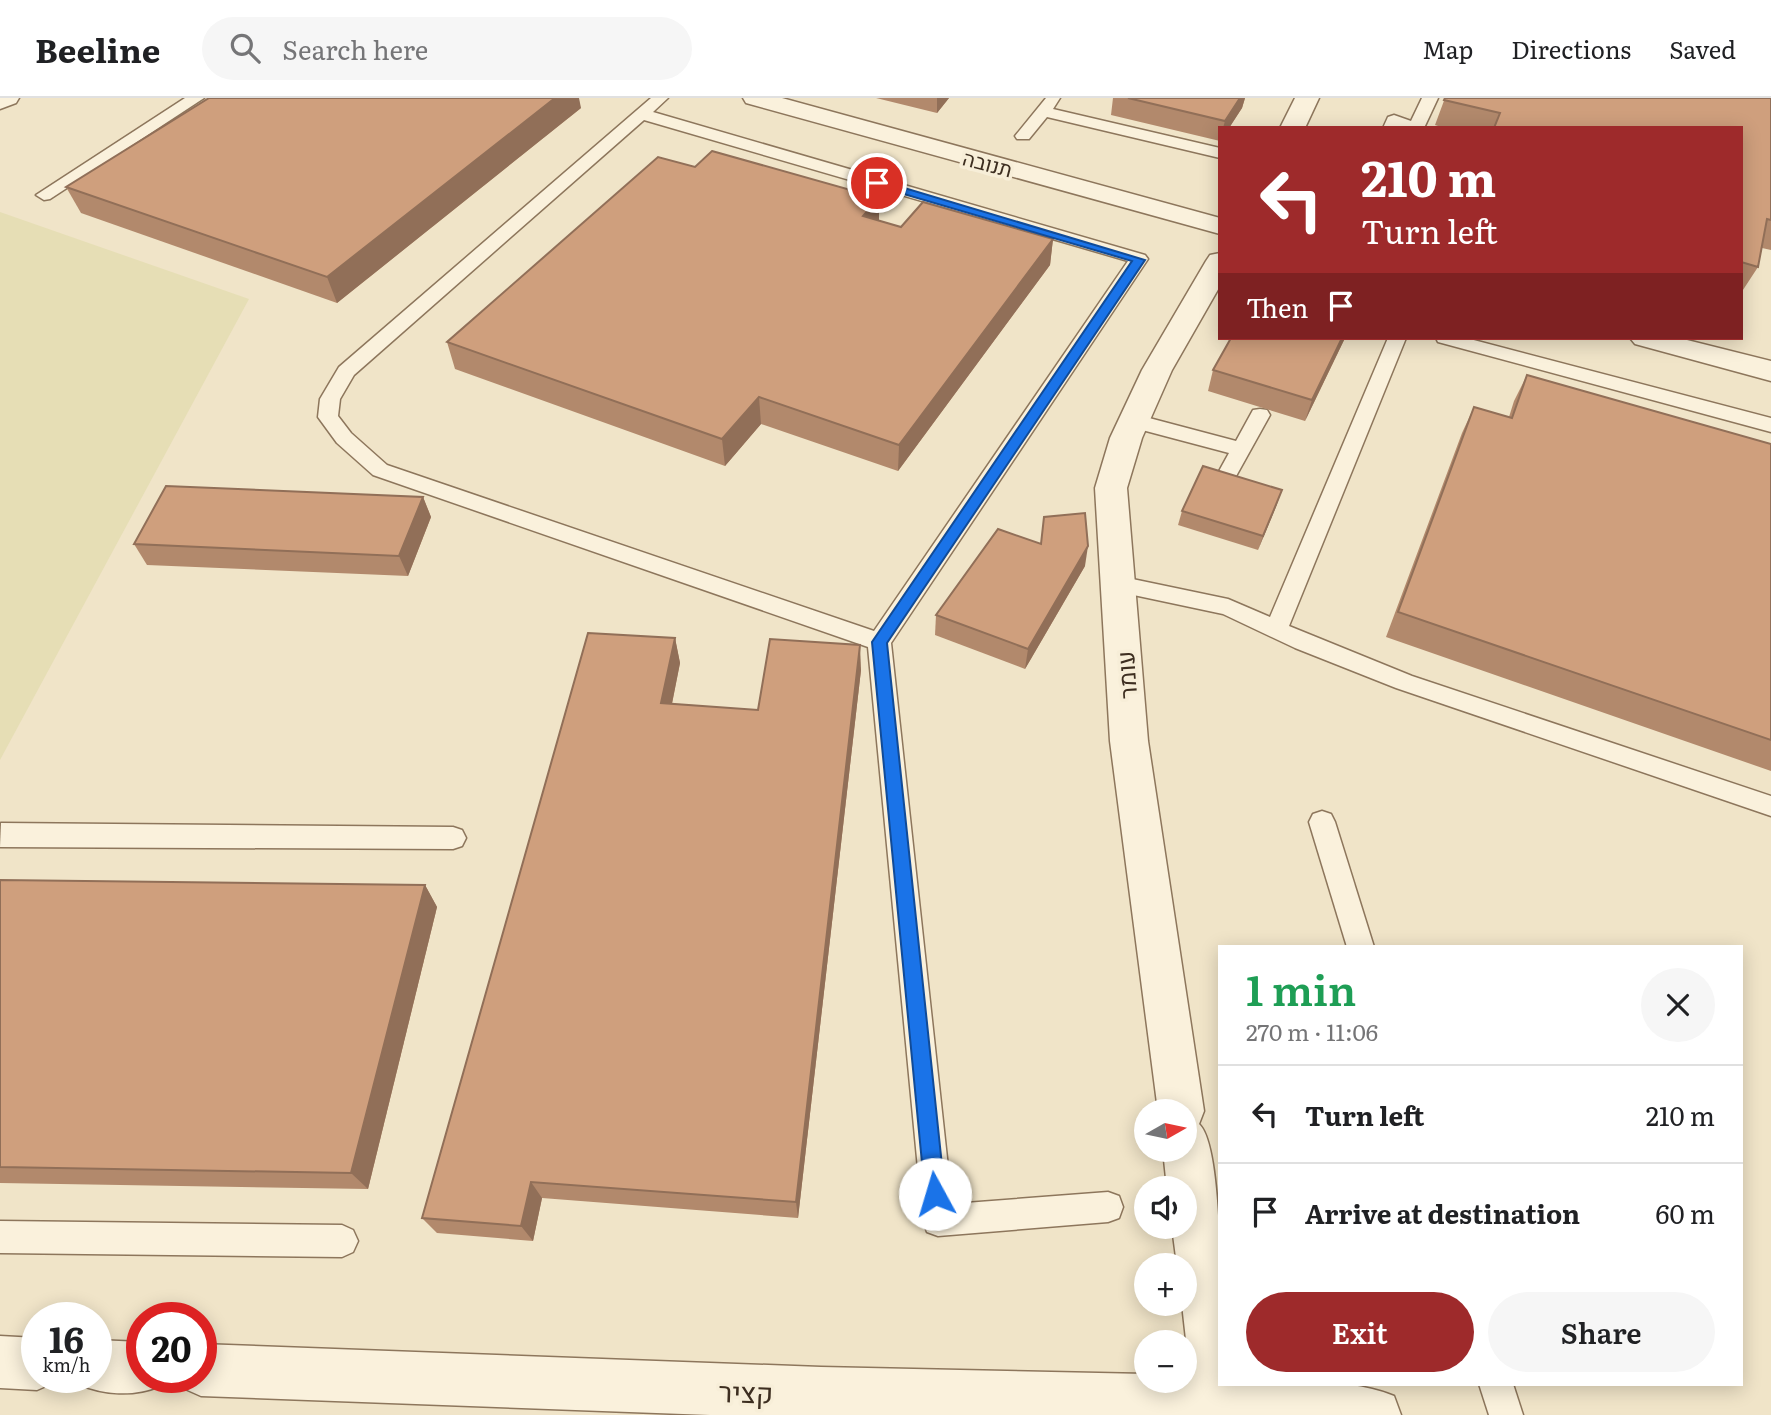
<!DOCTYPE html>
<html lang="en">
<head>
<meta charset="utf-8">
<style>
	:root { --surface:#fff; --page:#f6f6f6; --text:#202124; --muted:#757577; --line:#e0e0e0; --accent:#9e2a2b }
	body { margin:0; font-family:Literata,Heebo,serif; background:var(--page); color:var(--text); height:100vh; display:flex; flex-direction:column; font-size:26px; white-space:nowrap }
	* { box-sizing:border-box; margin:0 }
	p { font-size:23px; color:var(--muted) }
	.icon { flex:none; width:38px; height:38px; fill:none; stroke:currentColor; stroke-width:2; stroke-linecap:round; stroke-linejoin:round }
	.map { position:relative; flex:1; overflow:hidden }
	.drawer { position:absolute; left:1218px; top:847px; width:525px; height:441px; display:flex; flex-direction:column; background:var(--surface); border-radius:0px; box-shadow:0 4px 18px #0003 }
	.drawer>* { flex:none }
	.banner { position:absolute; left:1218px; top:28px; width:525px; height:214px; border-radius:0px; box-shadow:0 4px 18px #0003; background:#9e2a2b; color:#fff; overflow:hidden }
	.needle { width:46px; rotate:81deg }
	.tools { position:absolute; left:1134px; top:1001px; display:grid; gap:14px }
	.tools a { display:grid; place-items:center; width:63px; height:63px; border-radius:50%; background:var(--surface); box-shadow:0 4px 18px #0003; font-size:35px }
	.speed { position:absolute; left:21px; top:1204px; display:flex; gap:14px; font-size:35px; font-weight:700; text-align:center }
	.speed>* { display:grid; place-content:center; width:91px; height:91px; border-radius:50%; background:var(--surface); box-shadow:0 4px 18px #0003; line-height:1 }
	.speed small { font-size:18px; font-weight:400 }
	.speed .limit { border:10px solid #d22; background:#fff; color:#111 }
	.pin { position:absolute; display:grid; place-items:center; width:60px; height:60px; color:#fff; margin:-30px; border:4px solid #fff; border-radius:50%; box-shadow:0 2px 7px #0007 }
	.me { position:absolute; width:77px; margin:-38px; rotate:354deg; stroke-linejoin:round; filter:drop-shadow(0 0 5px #0008) }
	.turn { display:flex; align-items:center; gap:24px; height:147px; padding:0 28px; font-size:32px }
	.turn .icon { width:91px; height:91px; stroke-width:2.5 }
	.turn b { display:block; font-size:49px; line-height:60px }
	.then { display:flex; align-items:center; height:66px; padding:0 28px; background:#0003; gap:14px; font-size:26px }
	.round { display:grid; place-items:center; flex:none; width:74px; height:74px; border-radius:37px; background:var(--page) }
	.overview { display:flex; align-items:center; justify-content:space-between; height:119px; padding:0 28px }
	h1 { font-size:42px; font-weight:600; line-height:52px; color:#1e9e55 }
	.primary-button { display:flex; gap:14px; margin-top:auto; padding:14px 28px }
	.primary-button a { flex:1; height:80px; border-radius:42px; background:var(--accent); color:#fff; font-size:28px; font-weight:600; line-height:80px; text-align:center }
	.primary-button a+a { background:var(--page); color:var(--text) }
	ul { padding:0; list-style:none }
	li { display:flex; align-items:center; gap:21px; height:98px; padding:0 28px; border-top:2px solid var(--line) }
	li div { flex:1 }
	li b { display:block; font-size:26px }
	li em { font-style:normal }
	header { display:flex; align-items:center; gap:42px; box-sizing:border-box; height:98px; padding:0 35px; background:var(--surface); border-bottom:2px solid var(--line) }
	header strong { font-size:33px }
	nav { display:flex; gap:38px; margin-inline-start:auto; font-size:24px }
	.search { width:490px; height:63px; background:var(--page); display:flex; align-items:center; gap:18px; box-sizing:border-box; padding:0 24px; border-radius:38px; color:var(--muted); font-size:26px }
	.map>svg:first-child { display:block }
	.farmland { fill:#e6deb5 }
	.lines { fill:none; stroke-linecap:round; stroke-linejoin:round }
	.service-casing { stroke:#8d765c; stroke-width:3 }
	.minor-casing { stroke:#8d765c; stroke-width:3 }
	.service { fill:#faf1dc; fill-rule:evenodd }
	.minor { fill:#faf1dc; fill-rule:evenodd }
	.wall { fill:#b2896c }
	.shaded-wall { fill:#916f58 }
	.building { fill:#cf9f7d; stroke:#916f58; stroke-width:2 }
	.route { fill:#1a73e8; stroke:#114b97; stroke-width:2 }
	.labels { text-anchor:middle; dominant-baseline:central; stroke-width:7; stroke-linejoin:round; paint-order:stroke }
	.far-street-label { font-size:21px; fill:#3d2e20; stroke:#f7eed8 }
	.street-label { font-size:24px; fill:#3d2e20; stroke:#f7eed8 }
	.near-street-label { font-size:28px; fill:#3d2e20; stroke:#f7eed8 }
</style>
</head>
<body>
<header>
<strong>Beeline</strong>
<div class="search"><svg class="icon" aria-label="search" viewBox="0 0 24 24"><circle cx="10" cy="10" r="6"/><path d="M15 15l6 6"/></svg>Search here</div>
<nav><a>Map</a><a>Directions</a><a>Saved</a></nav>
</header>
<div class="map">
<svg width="1771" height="1317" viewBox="0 0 1771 1317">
	<rect width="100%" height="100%" fill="#f0e4c8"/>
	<path class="farmland" d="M0,114L249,201L0,662Z"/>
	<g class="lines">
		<defs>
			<g id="service">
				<path d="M185,0H204L50,101L44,102L36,97Z"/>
				<path d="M651,0H668L653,14L1145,157L1148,161L891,545L952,1106L1108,1094L1119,1098L1123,1109L1119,1120L1108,1124L938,1138L927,1134L923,1123L868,549L373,377L337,345L318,319L320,301L339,269ZM644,22L1128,163L874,533L387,367L351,335L338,318L340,301L354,277Z"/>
				<path d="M1046,0H1060L1053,11L1220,50V60L1047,19L1029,41H1017L1015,38Z"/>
				<path d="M1422,0H1438L1424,30H1383L1388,19L1394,17L1411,23Z"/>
				<path d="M1388,240H1406L1289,528L1412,578L1771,698V718L1396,590L1295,550L1223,516L1110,492L1107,486L1110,480L1118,478L1228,501L1270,519Z"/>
				<path d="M1436,240H1466L1771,320V334L1438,244Z"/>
				<path d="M1260,311L1267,312L1270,317L1235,380H1221L1218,375L1229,355L1127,328L1124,323L1127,318L1134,316L1236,343L1253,312Z"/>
				<path d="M1322,713L1331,716L1335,724L1374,849H1347L1309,724L1313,716Z"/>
				<path d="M1,725L453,729L462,732L466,740L462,748L453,751L0,749Z"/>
				<path d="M0,1123L342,1127L353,1132L358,1143L353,1154L342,1159L0,1155Z"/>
				<path d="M1479,1286H1513L1523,1317H1489Z"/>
			</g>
			<g id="minor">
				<path d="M0,0H19L16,5L0,11Z"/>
				<path d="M743,0H782L1220,120V136L746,5Z"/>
				<path d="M1295,0H1319L1305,30H1280Z"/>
				<path d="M1220,155V188L1172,272L1142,340L1127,390L1148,643L1204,1013L1199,1026C1226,1050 1220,1242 1220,1286C1275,1286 1342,1277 1394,1298L1401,1317H710L201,1298L183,1290L178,1279H201V1246L821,1269L1146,1276V1283H1185V1277H1190L1182,1206H1185V1167H1177L1172,1129H1185V1090H1167L1163,1052H1185V1013H1158L1110,643L1095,390L1110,340L1142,272L1206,163L1210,157Z"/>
				<path d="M1630,240H1679L1771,263V283L1635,246Z"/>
				<path d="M0,1238L37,1240V1279H57L55,1284L37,1292L0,1290Z"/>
				<path d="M96,1242L142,1244V1279H164L160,1288C134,1299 104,1297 78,1286L75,1279H96Z"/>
			</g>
		</defs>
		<use href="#service" class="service-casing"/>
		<use href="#minor" class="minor-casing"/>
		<use href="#service" class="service"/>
		<use href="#minor" class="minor"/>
	</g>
	<g class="wall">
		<path d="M876,0H949L937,15Z"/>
		<path d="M1113,0H1245L1242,10L1229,30H1220V43L1111,17Z"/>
		<path d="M1445,0H1771V152L1762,150L1758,169L1741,195V30H1444L1435,27Z"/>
		<path d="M581,10L337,205L81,115L66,89Z"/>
		<path d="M879,123L901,129L1053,141L1050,167L898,373L761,326L725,368L455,271L447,244Z"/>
		<path d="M1231,240H1345L1305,323L1208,293L1213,272Z"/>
		<path d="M1527,277L1771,346V673L1386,539L1462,335L1474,309L1509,319L1514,303Z"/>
		<path d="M423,399L431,419L408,478L147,467L134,446Z"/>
		<path d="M1277,406L1258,452L1178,427L1182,413Z"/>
		<path d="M1085,468L1025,571L935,537L936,517Z"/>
		<path d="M675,540L680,565L672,606L758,612L861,572L798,1120L542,1100L533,1143L437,1135L422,1120Z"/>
		<path d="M0,782L425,787L437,809L368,1091L0,1085Z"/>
	</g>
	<g class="shaded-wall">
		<path d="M555,0H579L581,10L337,205L327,179Z"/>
		<path d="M937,0H949L937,15Z"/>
		<path d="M1240,0H1245L1242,10L1229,30H1223L1225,23Z"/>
		<path d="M879,100V126L863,118Z"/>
		<path d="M1053,141L1050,167L898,373L899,347Z"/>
		<path d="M1342,240H1345L1305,323L1312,302Z"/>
		<path d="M759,299L761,326L725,368L722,341Z"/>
		<path d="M1282,392L1277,406L1258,452L1263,438Z"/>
		<path d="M423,399L431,419L408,478L399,458Z"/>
		<path d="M1088,448L1085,468L1025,571L1028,551Z"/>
		<path d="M675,540L680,565L667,630L661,605Z"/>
		<path d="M860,547L861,572L798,1120L796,1104Z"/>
		<path d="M425,787L437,809L368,1091L351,1075Z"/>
		<path d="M531,1084L542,1100L533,1143L521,1128Z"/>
	</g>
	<g class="building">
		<path d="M209,0H555L327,179L66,89Z"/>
		<path d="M1128,0H1240L1225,23Z"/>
		<path d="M1445,0H1771V122L1767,121L1758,169L1741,164V30H1494L1500,15L1444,2Z"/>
		<path d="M712,53L879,100L863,118L901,129L923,104L1053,141L899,347L759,299L722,341L447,244L658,59L695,69Z"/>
		<path d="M1231,240H1342L1312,302L1213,272Z"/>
		<path d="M1527,277L1771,346V642L1398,514L1474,309L1512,320Z"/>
		<path d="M1203,368L1282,392L1263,438L1182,413Z"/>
		<path d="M166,388L423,399L399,458L134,446Z"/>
		<path d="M1085,415L1088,448L1028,551L936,517L998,431L1041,446L1044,419Z"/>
		<path d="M588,535L675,540L661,605L758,612L770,541L860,547L796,1104L531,1084L521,1128L422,1120Z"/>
		<path d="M0,782L425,787L351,1075L0,1069Z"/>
	</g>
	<path class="route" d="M873,83H881L1145,162L887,545L945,1096L942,1103L935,1105L928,1103L925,1096L872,544L1132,163L873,87Z"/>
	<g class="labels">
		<g class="far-street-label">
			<text transform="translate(988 64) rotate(15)">תנובה</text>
		</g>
		<g class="street-label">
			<text transform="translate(1125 577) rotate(-94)">עומר</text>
		</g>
		<g class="near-street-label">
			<text transform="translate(746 1293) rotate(2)">קציר</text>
		</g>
	</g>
</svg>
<div class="tools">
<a><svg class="needle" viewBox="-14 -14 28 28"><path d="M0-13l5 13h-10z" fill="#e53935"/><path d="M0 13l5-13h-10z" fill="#757577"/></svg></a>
<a><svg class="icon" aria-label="sound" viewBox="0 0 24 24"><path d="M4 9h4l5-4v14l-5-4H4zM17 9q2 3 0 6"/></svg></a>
<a>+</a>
<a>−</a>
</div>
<div class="speed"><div>16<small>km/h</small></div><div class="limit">20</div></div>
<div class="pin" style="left:877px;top:85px;background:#d93025"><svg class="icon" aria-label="arrive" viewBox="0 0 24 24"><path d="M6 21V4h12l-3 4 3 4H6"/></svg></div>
<svg class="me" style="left:935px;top:1096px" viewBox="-20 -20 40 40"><circle r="19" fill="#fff"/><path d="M0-13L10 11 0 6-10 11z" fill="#1a73e8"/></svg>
<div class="banner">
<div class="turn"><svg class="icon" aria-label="left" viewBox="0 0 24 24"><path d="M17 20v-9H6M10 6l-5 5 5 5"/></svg><div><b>210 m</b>Turn left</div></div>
<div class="then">Then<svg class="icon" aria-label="arrive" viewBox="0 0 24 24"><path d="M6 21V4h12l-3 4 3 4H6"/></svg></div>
</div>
<section class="drawer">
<div class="overview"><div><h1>1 min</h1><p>270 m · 11:06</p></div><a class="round"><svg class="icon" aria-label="close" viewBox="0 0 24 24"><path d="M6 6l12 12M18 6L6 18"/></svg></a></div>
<ul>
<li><svg class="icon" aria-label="left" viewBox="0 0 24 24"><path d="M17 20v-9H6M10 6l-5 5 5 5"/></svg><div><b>Turn left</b></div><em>210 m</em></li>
<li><svg class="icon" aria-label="arrive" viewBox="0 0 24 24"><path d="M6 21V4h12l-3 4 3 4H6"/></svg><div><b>Arrive at destination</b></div><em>60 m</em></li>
</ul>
<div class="primary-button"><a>Exit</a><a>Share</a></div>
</section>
</div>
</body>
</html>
